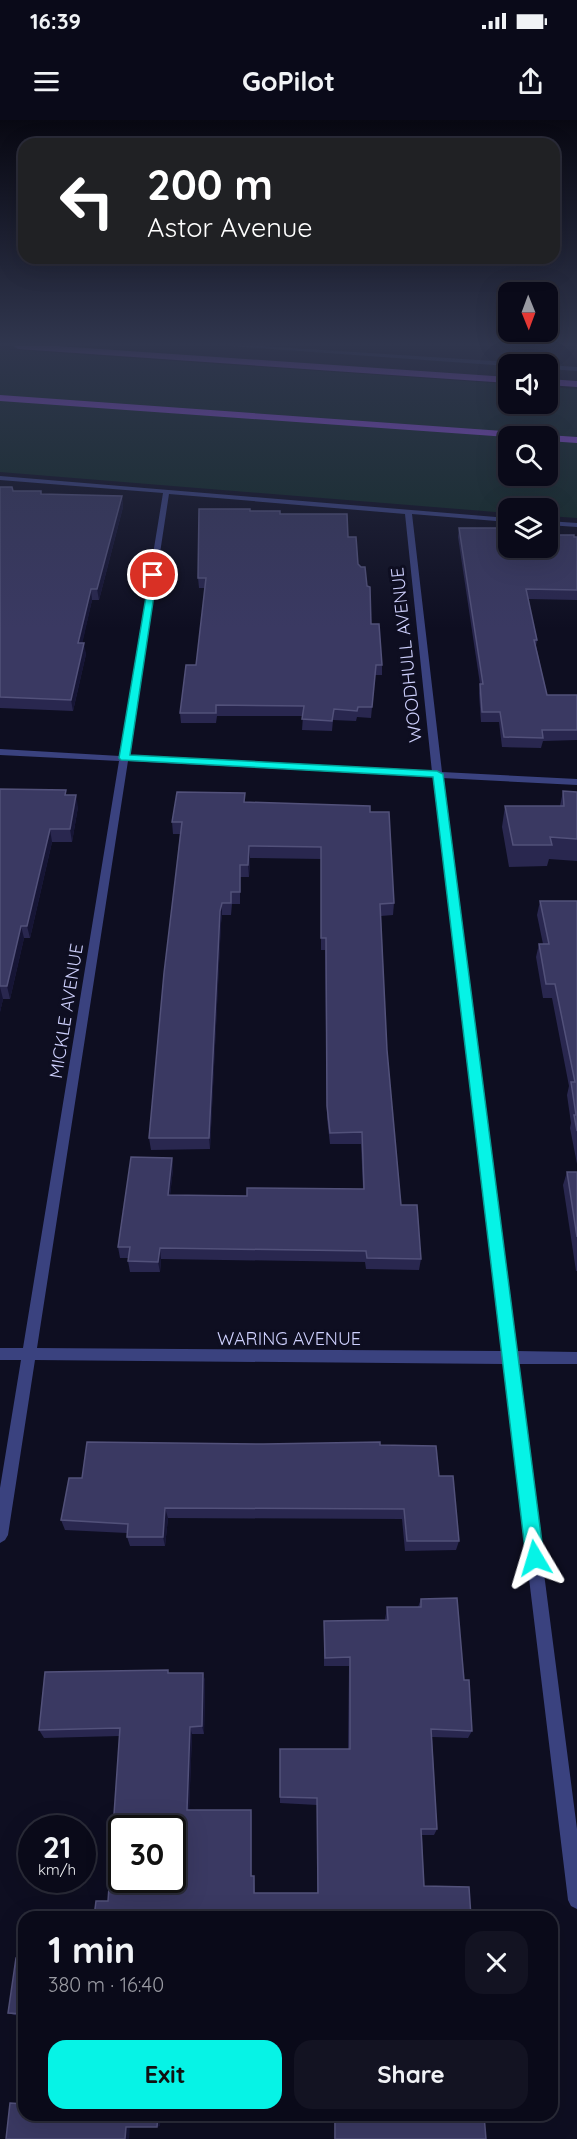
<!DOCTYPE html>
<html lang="en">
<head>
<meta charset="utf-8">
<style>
	:root { --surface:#0a0a19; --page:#131322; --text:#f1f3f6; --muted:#999aa2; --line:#2a2b38; --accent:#06f3e6 }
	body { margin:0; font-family:Quicksand,sans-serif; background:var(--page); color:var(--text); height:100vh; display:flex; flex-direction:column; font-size:22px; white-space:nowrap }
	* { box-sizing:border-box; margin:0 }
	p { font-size:20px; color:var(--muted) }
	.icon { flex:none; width:33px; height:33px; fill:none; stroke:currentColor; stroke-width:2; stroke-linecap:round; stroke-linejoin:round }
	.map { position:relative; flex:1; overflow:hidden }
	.panel { position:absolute; left:18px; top:1791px; width:540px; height:210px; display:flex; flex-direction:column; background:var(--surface); border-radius:18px; box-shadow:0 6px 24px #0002,0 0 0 2px var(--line) }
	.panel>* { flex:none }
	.top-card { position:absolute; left:18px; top:18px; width:542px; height:126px; border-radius:18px; box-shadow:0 6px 24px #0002,0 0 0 2px var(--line); background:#202124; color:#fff; overflow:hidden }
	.needle { width:39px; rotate:179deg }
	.fabs { position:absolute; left:498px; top:162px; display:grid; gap:12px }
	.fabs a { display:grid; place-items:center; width:60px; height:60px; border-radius:12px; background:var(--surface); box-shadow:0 6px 24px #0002,0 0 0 2px var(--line); font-size:30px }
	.speed { position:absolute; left:18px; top:1695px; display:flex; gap:12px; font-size:30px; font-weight:700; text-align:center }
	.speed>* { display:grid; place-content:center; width:78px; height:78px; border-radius:50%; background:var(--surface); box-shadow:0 6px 24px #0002,0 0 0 2px var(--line); line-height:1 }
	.speed small { font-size:15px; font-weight:400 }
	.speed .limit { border:3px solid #111; border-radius:9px; background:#fff; color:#111 }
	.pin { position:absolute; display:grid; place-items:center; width:51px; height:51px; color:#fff; margin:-26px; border:3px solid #fff; border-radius:50%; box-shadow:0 2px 6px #0007 }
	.me { position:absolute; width:66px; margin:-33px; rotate:353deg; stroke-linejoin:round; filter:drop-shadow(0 0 4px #0008) }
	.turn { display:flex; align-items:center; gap:21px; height:126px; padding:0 30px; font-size:27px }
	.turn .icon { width:78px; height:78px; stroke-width:2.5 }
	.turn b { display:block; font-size:42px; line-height:51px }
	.round { display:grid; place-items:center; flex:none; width:63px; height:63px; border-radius:18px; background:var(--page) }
	.head { display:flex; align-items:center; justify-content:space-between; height:102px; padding:0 30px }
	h1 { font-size:36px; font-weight:700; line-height:45px }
	.cta { display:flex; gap:12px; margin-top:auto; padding:12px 30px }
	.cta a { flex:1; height:69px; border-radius:18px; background:var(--accent); color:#111; font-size:24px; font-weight:700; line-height:69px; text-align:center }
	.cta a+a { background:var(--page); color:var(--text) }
	.status { display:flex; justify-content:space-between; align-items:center; height:42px; padding:0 30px; background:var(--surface); direction:ltr }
	.status svg { height:16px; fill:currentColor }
	header { display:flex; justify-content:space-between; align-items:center; height:78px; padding:0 30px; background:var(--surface); font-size:27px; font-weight:700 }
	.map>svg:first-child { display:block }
	.green { fill:#112b26; fill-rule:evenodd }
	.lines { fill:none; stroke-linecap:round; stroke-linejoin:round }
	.street { fill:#3a427f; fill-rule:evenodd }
	.primary { fill:#a559fb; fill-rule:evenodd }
	.wall { fill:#29274f }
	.shaded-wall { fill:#161535 }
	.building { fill:#3a3962; stroke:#52517a; stroke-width:1.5; fill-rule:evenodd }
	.route { fill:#06f3e6; stroke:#049e96; stroke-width:1.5 }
	.labels { text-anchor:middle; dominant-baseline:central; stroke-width:6; stroke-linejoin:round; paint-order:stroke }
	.street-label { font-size:18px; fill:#cfd1fe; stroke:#0e0e21 }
</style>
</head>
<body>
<div class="status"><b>16:39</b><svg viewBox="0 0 49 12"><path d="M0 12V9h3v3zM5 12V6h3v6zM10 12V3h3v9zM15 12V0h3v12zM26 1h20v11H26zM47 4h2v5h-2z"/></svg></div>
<header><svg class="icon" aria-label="menu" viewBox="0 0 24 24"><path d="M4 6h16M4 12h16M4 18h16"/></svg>GoPilot<svg class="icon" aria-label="share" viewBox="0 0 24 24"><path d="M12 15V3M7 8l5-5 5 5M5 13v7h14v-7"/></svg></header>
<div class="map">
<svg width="577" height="2019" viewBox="0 0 577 2019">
	<rect width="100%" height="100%" fill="#0e0e21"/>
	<path class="green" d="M0,229L508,264V284H548V267L577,269V398L548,396V388H508V393L0,352ZM508,316H548V356H508Z"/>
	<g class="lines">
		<g class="street">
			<path d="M230,226H261L509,242L512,244L508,246Z"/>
			<path d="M548,245L577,247V251L548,249Z"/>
			<path d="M0,356L508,398V402L412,394L442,652L577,659V665L442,658L516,1231L577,1232V1244H517L577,1709V1789L571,1786L568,1780L503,1244L35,1240L8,1415L5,1420L0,1423V1368L21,1240H0V1228H23L119,641L0,635V629L120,636L163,373L0,360ZM169,374L405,394L432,652L129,636ZM128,641L433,657L502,1231L37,1228Z"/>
			<path d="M548,401L577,403V407L548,405Z"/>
		</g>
		<g class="primary">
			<path d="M14,226H56L508,257V263L18,229Z"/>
			<path d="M548,259L577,261V267L548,265Z"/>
			<path d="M0,275L530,313L535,316L508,317L0,281Z"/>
			<path d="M548,315L577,317V323L548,321V316H544Z"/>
		</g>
	</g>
	<g class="wall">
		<path d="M0,367L13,371L42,374L122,376L123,387L99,480H92L82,523L86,534L73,591L0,588Z"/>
		<path d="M250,391L280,394L348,417L358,444L371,504L382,545V555H375L371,598L357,597L356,601L333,600L332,611L302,610L303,596H217L216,603H181L180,593L196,545L205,468H199L198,458Z"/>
		<path d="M459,408L508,428L557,415L577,417V480L528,479L537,520L536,526L547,575H577V620L543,621L541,628L502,627L499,602H481L479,574L480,564L458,417Z"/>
		<path d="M0,669L67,675L78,687L72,722H52L30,818H24L10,879H3L0,892Z"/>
		<path d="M563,671L577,672V741L549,739L547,746L509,747L502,707L505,686H560Z"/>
		<path d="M245,682L370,692L394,783L393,795L381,796L387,930L401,1085L421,1139L419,1150L366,1149L365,1142L161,1139L160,1152H130L128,1141V1138H120L118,1127L172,1038L173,1049L170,1075L247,1076L363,1069L361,1024H330L327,998L325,830H321V739L250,738L249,757H240V784H232L231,795H222L221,803L210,1029L151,1030L149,1018L180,714H173L172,702Z"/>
		<path d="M540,781H577V1044L570,1008L571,1003L567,975L569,966L552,878H543L536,837L539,824H543L537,795Z"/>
		<path d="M567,1052H577V1151H576L563,1065Z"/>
		<path d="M380,1325L439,1356L459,1421L456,1430L405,1431L402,1399L168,1398L165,1426H130L127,1417V1413L65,1410L61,1400L82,1358Z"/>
		<path d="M421,1479L464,1560L472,1611L468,1618L432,1617L437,1709L434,1715H422L424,1766L471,1797L108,1781L120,1616L44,1618L39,1610L169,1553H203L205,1561L204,1614H192L189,1690H251L252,1756H254L255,1773H317V1685L280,1683V1629H348L349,1546H324V1501L385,1500L387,1487H418Z"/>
		<path d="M24,1838V1896L14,1895L8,1893Z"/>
		<path d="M334,1995H484L486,2019H334Z"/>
	</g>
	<g class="shaded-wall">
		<path d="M122,376L123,387L99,480L97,469Z"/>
		<path d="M91,469L92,480L80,534L78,523Z"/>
		<path d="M84,523L86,534L73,591L71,580Z"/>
		<path d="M76,675L78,687L72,722L70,709Z"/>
		<path d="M50,709L52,722L30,818L27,806Z"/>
		<path d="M249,726L250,738L249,757L248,745Z"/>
		<path d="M222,783V795L221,803L210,1029L209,1018L220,791Z"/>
		<path d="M21,806L24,818L10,879L7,866Z"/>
		<path d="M0,867L3,879L0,892Z"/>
		<path d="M172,1038L173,1049L169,1086L168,1075Z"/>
		<path d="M160,1128L161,1139L160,1152L158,1142Z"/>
		<path d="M165,1388L168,1398L165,1426L163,1417Z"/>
		<path d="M203,1553L205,1561L204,1614L202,1606Z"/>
		<path d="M190,1607L192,1614L189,1696L187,1690Z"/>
		<path d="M251,1690L252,1696V1761L251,1756Z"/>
		<path d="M158,1995H161L160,2006L157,2007Z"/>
		<path d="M130,2006L129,2019H125L126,2007Z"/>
	</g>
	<g class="building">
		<path d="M0,367H12L13,371H41V374L122,376L97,469H91L78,523H84L71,580L0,577Z"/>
		<path d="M199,389H250V391H280V394H347L348,417H356L358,444L361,447H365L367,466L370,467L371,504H379L382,545H376L372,587H358L357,591L334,589L332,601L302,599L304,586L216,585V593H180L186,545H196L206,458H198Z"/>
		<path d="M459,408H508V428H548V412H556L557,415H574V417H577V470L526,469L537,520H534L547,575H577V610H542L543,618L504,617L500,592H482L480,564H483Z"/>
		<path d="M0,669L66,670L65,675H76L70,709H50L27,806H21L7,866H0Z"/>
		<path d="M563,671L577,672V719L550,717L552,725H513L505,686H564Z"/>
		<path d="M177,672L245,673L244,682L370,686V692H389L394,783L380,784L387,930L401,1085H417L421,1139L367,1138L366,1131L160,1128L158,1142L128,1141L130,1127H118L131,1037L172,1038L168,1075L247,1076V1068L364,1069L362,1012L330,1013L327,986L326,818H321V727L249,726L248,745H240V772H231V783H222L220,791L209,1018H149L164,853L182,702H172Z"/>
		<path d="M540,781H577V1011L574,995H576L571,962H575L555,864H546L539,824H549Z"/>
		<path d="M567,1052H577V1117Z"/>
		<path d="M87,1322L264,1324L380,1322V1325L436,1326L439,1356H453L459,1421H407L404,1389L165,1388L163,1417H127L128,1404L61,1400L69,1358H82Z"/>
		<path d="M457,1478L464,1560H469L472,1611L431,1609L437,1709H421L424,1766L469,1767L471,1797H94L96,1781H108L120,1608L39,1610L45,1552L168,1550V1553H203L202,1606L190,1607L187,1690H251V1756H254V1773H318L317,1678L280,1677V1629H350V1537L325,1538L324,1501L388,1500L387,1487H421V1479ZM122,1708H172V1760H122Z"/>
		<path d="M16,1838H24V1894L8,1893Z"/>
		<path d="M10,1983L24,1984V1995H158L157,2007H126L125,2019H6Z"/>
		<path d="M335,1995H484L486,2019H335Z"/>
	</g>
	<linearGradient id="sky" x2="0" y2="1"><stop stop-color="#080812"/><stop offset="0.44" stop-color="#30364e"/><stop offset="1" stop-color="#30364e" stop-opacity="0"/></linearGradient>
	<rect width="577" height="509" fill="url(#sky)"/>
	<path class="route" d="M150,453L157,455L130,635L437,651L443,654L544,1438L541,1445L535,1447L529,1445L526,1438L433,657L121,640L119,638Z"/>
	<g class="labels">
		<g class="street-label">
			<text transform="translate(406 535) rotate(-96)">WOODHULL AVENUE</text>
			<text transform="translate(66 891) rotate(-81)">MICKLE AVENUE</text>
			<text x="289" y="1218">WARING AVENUE</text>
		</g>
	</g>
</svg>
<div class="fabs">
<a><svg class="needle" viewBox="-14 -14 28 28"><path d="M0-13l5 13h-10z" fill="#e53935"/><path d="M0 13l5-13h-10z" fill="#999aa2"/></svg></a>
<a><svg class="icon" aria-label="sound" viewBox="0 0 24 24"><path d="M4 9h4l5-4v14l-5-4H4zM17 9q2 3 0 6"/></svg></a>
<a><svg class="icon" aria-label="search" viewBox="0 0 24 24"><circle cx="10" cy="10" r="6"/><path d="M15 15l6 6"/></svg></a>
<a><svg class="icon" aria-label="layers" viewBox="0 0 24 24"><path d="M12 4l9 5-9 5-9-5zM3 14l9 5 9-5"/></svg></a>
</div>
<div class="speed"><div>21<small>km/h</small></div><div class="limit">30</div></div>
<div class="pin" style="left:153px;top:455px;background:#d93025"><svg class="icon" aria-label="arrive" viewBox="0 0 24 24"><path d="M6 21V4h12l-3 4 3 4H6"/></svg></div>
<svg class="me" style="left:535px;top:1438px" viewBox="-20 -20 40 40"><path d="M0-17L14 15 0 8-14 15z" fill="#06f3e6" stroke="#fff" stroke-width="4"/></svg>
<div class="top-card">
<div class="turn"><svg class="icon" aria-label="left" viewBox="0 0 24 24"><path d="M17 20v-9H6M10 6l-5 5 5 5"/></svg><div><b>200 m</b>Astor Avenue</div></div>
</div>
<section class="panel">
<div class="head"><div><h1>1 min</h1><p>380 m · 16:40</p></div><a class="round"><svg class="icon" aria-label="close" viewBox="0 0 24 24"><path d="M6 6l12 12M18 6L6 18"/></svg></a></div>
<div class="cta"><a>Exit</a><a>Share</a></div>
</section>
</div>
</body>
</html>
